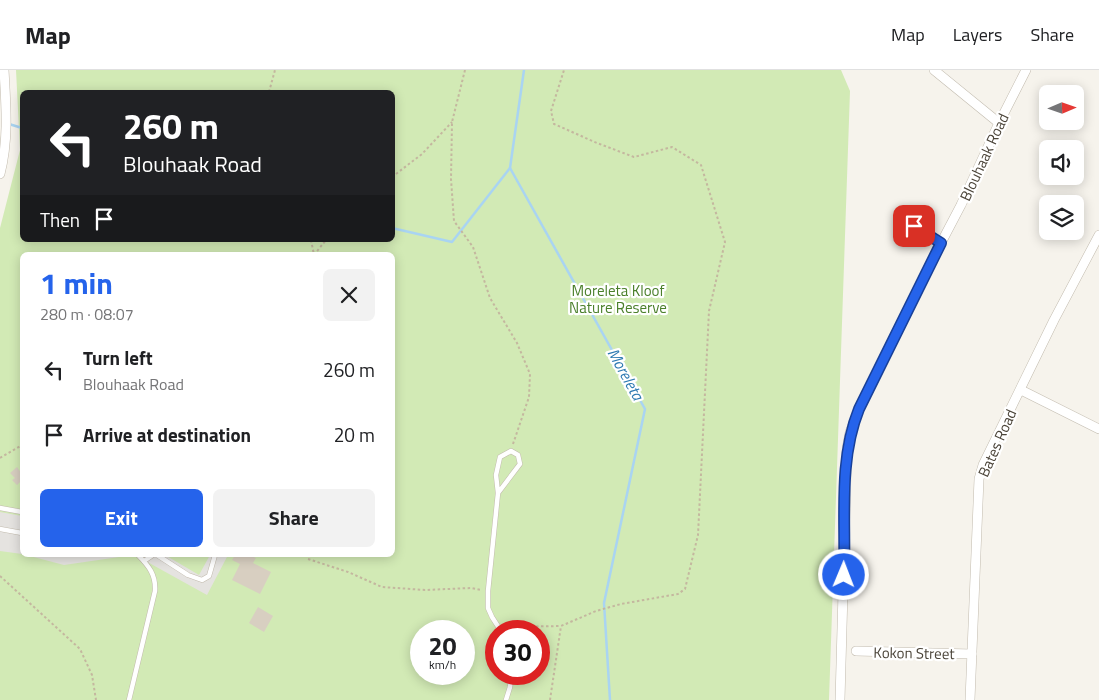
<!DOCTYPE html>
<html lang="en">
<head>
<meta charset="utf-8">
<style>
	:root { --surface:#fff; --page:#f2f2f2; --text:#202124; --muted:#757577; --line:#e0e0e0; --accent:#2563eb }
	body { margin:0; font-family:"Titillium Web",sans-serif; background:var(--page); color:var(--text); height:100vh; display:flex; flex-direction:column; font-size:19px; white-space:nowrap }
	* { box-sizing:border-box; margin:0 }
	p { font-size:16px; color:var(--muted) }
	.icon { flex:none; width:28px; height:28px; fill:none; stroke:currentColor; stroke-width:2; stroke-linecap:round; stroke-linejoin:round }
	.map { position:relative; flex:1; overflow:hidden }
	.sheet { position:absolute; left:20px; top:182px; width:375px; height:305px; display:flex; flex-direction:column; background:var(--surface); border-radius:8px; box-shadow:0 2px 12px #0003 }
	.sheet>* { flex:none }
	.hud { position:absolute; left:20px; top:20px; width:375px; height:152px; border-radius:8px; box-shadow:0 2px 12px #0003; background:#202124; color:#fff; overflow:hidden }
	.needle { width:32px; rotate:88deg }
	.controls { position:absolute; left:1039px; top:15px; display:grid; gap:10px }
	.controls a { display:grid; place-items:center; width:45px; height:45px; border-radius:8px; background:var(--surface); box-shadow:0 2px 12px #0003; font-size:25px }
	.speed { position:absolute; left:410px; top:550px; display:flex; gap:10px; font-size:25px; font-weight:700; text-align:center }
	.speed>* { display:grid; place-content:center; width:65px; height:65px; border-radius:50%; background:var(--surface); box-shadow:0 2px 12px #0003; line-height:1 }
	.speed small { font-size:12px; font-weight:400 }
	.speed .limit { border:8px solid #d22; background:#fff; color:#111 }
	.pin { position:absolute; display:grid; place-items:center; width:42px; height:42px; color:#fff; margin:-21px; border-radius:10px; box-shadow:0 2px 8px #0006 }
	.me { position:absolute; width:55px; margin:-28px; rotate:1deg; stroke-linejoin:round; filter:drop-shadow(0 0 4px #0008) }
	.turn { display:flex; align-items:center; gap:18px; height:105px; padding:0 20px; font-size:22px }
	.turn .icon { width:65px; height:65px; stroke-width:2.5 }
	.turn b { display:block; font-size:35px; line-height:42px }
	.then { display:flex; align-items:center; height:48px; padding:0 20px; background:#0003; gap:10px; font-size:19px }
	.round { display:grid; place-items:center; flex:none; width:52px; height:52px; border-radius:8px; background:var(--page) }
	.overview { display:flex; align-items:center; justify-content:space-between; height:85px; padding:0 20px }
	h1 { font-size:30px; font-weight:700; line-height:38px; color:var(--accent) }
	.primary-button { display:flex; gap:10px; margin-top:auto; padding:10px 20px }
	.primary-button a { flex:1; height:58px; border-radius:8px; background:var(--accent); color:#fff; font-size:20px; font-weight:700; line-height:58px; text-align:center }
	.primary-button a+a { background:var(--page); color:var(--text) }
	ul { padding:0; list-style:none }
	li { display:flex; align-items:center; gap:15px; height:65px; padding:0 20px }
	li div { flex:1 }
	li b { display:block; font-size:19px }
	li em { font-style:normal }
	header { display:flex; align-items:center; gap:30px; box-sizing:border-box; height:70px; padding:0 25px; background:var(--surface); border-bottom:1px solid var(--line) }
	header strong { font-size:24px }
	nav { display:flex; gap:28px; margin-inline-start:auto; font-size:18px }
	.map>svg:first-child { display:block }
	.green { fill:#d2eab5; fill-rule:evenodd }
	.parking { fill:#e5e3e0 }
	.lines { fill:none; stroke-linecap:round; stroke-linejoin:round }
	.stream { stroke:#a9d4f2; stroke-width:2.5 }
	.building { fill:#d8cfc1 }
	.service-casing { stroke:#c2bbae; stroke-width:5.5 }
	.minor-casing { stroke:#c2bbae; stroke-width:10 }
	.path { stroke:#c4b79f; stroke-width:2; stroke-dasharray:2.5 2.5; stroke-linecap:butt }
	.service { stroke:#fff; stroke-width:4.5 }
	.minor { stroke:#fff; stroke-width:9 }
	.route-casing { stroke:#184099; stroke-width:12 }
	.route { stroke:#2563eb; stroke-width:9 }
	.labels { text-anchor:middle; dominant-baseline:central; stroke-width:4.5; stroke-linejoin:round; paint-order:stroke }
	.street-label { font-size:15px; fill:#4b4439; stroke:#fff }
	.park-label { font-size:15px; fill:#4a7f2a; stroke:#fff }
	.water-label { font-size:16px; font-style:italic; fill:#2e7ab2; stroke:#fff }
</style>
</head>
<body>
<header>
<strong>Map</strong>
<nav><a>Map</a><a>Layers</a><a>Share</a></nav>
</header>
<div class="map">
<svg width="1099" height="630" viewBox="0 0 1099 630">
	<rect width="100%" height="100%" fill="#f6f3ec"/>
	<path class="green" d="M16,0H841L850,21L829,630H0V158L20,80ZM22,22H392V170H22ZM22,185H392V485H22ZM421,561H464V604H421ZM496,561H539V604H496Z"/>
	<g class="parking">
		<path d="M0,442L22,446V484L0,481Z"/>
		<path d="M26,485H119V487L64,495Z"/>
		<path d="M145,485H165L199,505L210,485H228L207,525L142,489Z"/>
	</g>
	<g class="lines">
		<g class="stream">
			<path d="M524,0L510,98L645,339L604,533L610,630"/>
			<path d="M9,54L22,58"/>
			<path d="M392,158L452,172L510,98"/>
		</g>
	</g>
	<g class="building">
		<path d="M17,397L22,404V410L17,415L12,410L15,408L10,403Z"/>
		<path d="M235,485H249L256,488L253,493L271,502L260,524L232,510L240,494L232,490Z"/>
		<path d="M258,537L273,546L264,562L249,553Z"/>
	</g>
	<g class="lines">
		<defs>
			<g id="service">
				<path d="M498,423L520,394L518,385L511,381L500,387L496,405L498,423L488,521V538L492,547L501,561"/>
				<path d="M0,438L22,442"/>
				<path d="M0,459L22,463"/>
				<path d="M157,485L188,505L202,510L209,506L215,485"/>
				<path d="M144,491L153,485"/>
				<path d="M129,630L155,521C156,505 149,496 138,485"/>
				<path d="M506,630L510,617L512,604"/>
			</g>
			<g id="minor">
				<path d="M934,0L999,53"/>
				<path d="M0,104C9,69 6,35 4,0"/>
				<path d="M914,156L941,173"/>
				<path d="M1021,320L1099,359"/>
				<path d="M856,581L972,584"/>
				<path d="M840,630L847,378L850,362L859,339L941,173L961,135L999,53L1026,0"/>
				<path d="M970,630L979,409L983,395L1054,250L1099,165"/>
			</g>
		</defs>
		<use href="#service" class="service-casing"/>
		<use href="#minor" class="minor-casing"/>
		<g class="path">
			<path d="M465,0L452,52L451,109L454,151L473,177L490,228L517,273L530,304L529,327L513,374"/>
			<path d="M269,22L275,0"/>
			<path d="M392,107L422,84L452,52"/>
			<path d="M311,170L314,185"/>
			<path d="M314,185L326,170"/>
			<path d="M0,388L22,375"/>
			<path d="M308,489L348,502L382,517L425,520L471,518L481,520"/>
			<path d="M0,506L80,579L92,605L96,630"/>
			<path d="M506,557L561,556"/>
			<path d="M550,630L561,556L596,541L621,534L678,524L685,519L698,465L709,241L725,172L701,95L672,77L634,87L597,73L554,54L551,41L564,0"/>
		</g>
		<use href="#service" class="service"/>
		<use href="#minor" class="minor"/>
	</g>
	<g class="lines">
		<defs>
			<path id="route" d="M844,505C846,450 838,391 859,339L941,173L914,156"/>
		</defs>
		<use href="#route" class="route-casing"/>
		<use href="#route" class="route"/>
	</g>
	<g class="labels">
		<g class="street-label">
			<text transform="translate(984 87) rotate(-65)">Blouhaak Road</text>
			<text transform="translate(997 373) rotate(-66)">Bates Road</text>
			<text transform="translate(914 583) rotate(1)">Kokon Street</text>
		</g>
		<g class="park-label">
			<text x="618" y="220">Moreleta Kloof<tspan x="618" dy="17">Nature Reserve</tspan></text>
		</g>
		<g class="water-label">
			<text transform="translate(626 304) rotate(61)">Moreleta</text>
		</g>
	</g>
</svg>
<div class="controls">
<a><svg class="needle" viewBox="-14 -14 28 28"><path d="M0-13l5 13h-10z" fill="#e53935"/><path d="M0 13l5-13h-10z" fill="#757577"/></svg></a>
<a><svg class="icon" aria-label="sound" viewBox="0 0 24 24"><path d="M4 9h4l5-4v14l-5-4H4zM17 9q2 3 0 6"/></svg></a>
<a><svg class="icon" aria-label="layers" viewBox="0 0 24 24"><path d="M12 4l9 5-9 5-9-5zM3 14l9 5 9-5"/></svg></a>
</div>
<div class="speed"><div>20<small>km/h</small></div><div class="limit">30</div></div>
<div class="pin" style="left:914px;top:156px;background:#d93025"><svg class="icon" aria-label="arrive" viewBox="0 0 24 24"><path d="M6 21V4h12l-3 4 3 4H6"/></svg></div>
<svg class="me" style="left:844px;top:505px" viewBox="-20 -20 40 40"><circle r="17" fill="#2563eb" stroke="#fff" stroke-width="3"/><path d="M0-11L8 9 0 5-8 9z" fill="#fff"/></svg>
<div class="hud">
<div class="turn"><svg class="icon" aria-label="left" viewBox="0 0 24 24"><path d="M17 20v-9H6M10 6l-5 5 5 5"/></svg><div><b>260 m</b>Blouhaak Road</div></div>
<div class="then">Then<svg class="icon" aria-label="arrive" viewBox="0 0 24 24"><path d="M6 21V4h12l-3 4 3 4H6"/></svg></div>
</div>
<section class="sheet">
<div class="overview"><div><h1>1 min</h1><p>280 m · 08:07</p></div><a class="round"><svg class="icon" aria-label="close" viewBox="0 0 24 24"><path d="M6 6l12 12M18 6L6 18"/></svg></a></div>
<ul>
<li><svg class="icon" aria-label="left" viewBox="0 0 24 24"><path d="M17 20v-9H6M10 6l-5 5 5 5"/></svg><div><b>Turn left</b><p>Blouhaak Road</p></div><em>260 m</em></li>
<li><svg class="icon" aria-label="arrive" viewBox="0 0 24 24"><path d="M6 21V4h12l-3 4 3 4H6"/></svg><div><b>Arrive at destination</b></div><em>20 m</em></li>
</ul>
<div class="primary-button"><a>Exit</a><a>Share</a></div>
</section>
</div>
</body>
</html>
